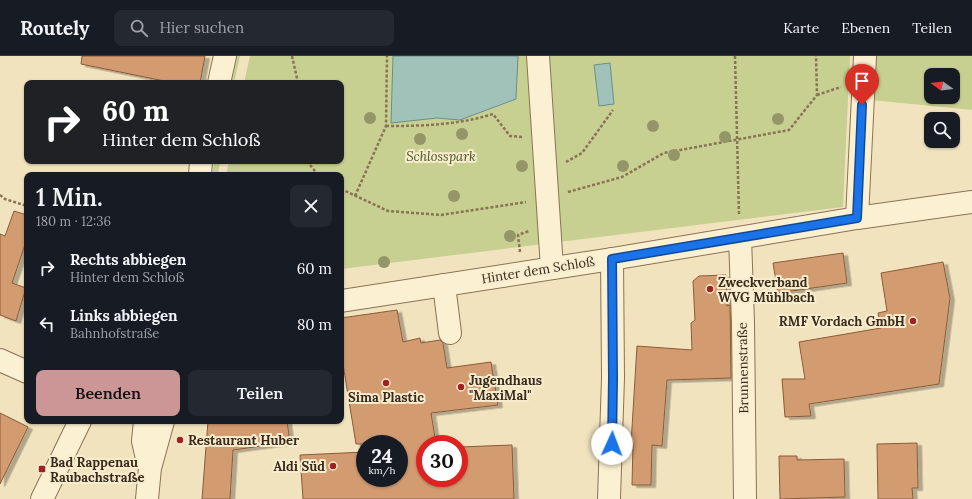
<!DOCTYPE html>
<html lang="de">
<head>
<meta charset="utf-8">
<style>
	:root { --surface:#171b24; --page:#242831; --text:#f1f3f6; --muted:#9ea1a6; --line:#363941; --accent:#cc9596 }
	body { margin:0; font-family:Lora,serif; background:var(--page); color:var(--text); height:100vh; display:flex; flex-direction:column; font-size:15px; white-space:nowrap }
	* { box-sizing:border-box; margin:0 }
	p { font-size:13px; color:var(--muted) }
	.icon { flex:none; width:22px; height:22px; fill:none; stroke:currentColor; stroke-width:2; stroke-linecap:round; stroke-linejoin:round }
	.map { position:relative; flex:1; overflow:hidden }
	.side { position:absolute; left:24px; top:116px; width:320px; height:252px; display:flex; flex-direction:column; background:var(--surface); border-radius:8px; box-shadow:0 1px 3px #0004 }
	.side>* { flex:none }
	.top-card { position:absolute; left:24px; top:24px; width:320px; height:84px; border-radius:8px; box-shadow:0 1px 3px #0004; background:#202124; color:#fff; overflow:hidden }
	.needle { width:26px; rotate:284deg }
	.fabs { position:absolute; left:924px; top:12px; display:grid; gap:8px }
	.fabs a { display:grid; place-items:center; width:36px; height:36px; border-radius:8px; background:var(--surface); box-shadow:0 1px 3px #0004; font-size:20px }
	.speed { position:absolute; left:356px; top:379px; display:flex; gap:8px; font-size:20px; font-weight:700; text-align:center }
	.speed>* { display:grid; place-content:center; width:52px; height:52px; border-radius:50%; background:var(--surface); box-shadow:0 1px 3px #0004; line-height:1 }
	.speed small { font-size:10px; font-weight:400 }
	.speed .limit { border:6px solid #d22; background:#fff; color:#111 }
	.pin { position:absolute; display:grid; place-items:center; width:34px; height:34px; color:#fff; margin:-41px -17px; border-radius:50% 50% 50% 0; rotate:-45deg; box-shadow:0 0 4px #0007 }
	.pin .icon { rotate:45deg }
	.me { position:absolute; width:44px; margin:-22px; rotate:2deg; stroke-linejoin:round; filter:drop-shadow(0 0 3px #0008) }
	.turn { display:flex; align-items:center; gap:14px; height:84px; padding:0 12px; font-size:18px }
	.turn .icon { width:52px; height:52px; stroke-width:2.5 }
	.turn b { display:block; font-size:28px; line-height:34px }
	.round { display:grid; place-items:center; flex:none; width:42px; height:42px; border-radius:8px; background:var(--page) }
	.summary { display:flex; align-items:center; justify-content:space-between; height:68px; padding:0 12px }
	h1 { font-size:24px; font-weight:600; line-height:30px }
	.cta { display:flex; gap:8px; margin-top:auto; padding:8px 12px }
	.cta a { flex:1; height:46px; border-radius:8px; background:var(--accent); color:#111; font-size:16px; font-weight:600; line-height:46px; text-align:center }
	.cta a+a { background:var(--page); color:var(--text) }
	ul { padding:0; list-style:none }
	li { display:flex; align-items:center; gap:12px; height:56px; padding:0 12px }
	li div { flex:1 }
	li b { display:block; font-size:15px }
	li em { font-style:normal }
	header { display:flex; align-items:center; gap:24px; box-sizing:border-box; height:56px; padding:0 20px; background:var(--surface); border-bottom:1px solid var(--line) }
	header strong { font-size:19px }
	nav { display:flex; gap:22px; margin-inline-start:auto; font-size:14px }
	.search { width:280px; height:36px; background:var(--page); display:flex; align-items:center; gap:10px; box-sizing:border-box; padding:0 14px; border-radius:8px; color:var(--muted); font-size:15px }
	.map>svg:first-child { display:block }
	.green { fill:#c7d091; fill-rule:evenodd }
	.water { fill:#a1c2b9; stroke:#689087 }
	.building { fill:#d29b70; stroke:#8b5b39; filter:url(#shadow) }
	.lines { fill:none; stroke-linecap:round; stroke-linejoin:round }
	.minor-casing { stroke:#8a7355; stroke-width:24 }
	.path { stroke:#8a7355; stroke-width:2.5; stroke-dasharray:3 2; stroke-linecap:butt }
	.minor { stroke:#fbf0d1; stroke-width:22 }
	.tree { fill:#949667 }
	.route-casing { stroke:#114b97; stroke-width:10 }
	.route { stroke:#1a73e8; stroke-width:7 }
	.poi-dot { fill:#9e2221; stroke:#f8ecce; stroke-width:1.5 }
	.labels { text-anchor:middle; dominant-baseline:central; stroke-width:4; stroke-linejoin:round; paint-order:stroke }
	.park-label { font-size:13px; font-style:italic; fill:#485720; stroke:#f8ecce }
	.street-label { font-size:13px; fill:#392a1b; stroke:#f8ecce }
	.poi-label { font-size:13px; font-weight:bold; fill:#392a1b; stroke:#f8ecce; text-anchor:start }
</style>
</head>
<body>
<header>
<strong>Routely</strong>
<div class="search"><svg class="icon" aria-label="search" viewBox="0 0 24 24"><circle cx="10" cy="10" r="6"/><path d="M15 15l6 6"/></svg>Hier suchen</div>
<nav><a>Karte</a><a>Ebenen</a><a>Teilen</a></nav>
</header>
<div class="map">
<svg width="972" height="443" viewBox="0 0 972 443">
	<defs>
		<filter id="shadow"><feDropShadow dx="4.5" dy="2.5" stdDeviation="0" flood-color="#0004"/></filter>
	</defs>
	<rect width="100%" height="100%" fill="#f1e3be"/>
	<g class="green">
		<path d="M234,0H240L234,27H229Z"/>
		<path d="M250,0H850L843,151L341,213V119H226L229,105H341V27H244Z"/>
		<path d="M875,0H972V54L871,44ZM931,19H953V41H931Z"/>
		<path d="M214,105H220L218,119H212Z"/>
	</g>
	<g class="water">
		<path d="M393,0H518L516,43L460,64L437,62L391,67Z"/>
		<path d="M610,7L614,48L599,50L594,9Z"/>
	</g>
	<g class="building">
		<path d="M82,0H205L200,27H174L81,8Z"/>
		<path d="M14,155L27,159V183L12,227L26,232L16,265L0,259V178L5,180Z"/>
		<path d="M843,197L847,227L778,237L773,207Z"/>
		<path d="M943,206L950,242L939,328L809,348L811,360L785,361L782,323H805L799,286L881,272L878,257L887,255L881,217Z"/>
		<path d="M726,219L727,250L730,249L731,322L667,324L662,390L652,389L651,429H632L633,388H631L637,290L692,294L691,267L695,264L693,225L699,220Z"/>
		<path d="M397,254L403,286L420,282L421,287L440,284L443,287L447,312L491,306L498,349L431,357L436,388H425V422H459V391L512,389L514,443H303L300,399L365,396V422H399V388H356L341,296V262Z"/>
		<path d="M0,357L28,371L0,428Z"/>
		<path d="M208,365H287L290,386L233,394L230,443H202Z"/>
		<path d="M917,387L918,432H912L913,443H878L877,388Z"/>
		<path d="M779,400H797V404L844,403L845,441L780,443Z"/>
	</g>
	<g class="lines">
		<defs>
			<g id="minor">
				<path d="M538,0L552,212"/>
				<path d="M219,27L225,0"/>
				<path d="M200,119L201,105"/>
				<path d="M857,162L865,0"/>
				<path d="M740,182L743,266L745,443"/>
				<path d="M444,229L450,277"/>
				<path d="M341,245L612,203L857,162L972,146"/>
				<path d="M0,304L27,316"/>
				<path d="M145,365L143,385L148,407"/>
				<path d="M42,443L80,365"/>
				<path d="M147,443L150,412L163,365"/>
				<path d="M609,443L613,322L612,203"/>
			</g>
		</defs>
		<use href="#minor" class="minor-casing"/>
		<g class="path">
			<path d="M292,0L298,27"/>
			<path d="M735,0L739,159"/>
			<path d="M817,39L841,31"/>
			<path d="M386,70C423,70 458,69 493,58L510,80L522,81"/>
			<path d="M307,105L318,119"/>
			<path d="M566,106L582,97L613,54"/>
			<path d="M341,133L388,155L441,159L526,146"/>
			<path d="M568,136L622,121L664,97L789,74L817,39L816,0"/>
			<path d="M0,139L5,143L27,150"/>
			<path d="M355,140L386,70L387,0"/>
			<path d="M520,196L518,179L529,175"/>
		</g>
		<use href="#minor" class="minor"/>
	</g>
	<g class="tree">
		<circle cx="370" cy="62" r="6"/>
		<circle cx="778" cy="63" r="6"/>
		<circle cx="653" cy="70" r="6"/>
		<circle cx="462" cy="78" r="6"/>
		<circle cx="725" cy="81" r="6"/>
		<circle cx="420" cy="83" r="6"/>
		<circle cx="674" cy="99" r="6"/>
		<circle cx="522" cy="110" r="6"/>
		<circle cx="623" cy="110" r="6"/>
		<circle cx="454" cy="140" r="6"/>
		<circle cx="510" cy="180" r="6"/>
		<circle cx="384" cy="206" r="6"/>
	</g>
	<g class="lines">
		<defs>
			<path id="route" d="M612,388L613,322L612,203L857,162L862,49"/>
		</defs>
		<use href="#route" class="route-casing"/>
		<use href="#route" class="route"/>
	</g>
	<g class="poi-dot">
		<circle cx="710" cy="233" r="4"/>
		<circle cx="913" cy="265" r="4"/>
		<circle cx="386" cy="327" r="4"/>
		<circle cx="461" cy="331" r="4"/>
		<circle cx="180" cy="384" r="4"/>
		<circle cx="333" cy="410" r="4"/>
		<rect x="38" y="409" width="8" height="8" rx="2"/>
	</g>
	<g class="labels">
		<g class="park-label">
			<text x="441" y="100">Schlosspark</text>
		</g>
		<g class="street-label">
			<text transform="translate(538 214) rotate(-9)">Hinter dem Schloß</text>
			<text transform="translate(743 312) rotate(-91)">Brunnenstraße</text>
		</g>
		<g class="poi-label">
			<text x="718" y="226">Zweckverband<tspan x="718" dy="15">WVG Mühlbach</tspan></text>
			<text x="905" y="265" text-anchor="end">RMF Vordach GmbH</text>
			<text x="469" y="324">Jugendhaus<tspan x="469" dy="15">"MaxiMal"</tspan></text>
			<text x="386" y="341" text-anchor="middle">Sima Plastic</text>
			<text x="188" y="384">Restaurant Huber</text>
			<text x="50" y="406">Bad Rappenau<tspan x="50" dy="15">Raubachstraße</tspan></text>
			<text x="325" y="410" text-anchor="end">Aldi Süd</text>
		</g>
	</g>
</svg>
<div class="fabs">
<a><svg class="needle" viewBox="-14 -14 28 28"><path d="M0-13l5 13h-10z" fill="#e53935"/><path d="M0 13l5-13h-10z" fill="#9ea1a6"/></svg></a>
<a><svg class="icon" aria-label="search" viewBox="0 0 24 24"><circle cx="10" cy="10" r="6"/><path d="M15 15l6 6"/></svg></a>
</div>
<div class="speed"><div>24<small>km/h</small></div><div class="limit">30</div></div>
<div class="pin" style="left:862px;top:49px;background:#d93025"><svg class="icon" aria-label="arrive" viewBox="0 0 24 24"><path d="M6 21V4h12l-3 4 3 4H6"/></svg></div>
<svg class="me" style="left:612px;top:388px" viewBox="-20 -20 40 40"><circle r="19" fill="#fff"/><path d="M0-13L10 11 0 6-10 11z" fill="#1a73e8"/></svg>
<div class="top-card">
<div class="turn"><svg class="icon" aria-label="right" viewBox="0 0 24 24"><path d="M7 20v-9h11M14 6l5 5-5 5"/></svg><div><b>60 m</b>Hinter dem Schloß</div></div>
</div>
<section class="side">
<div class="summary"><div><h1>1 Min.</h1><p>180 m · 12:36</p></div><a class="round"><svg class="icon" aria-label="close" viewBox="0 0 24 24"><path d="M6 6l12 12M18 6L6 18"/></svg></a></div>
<ul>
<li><svg class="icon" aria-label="right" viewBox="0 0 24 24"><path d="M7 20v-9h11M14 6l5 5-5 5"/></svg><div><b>Rechts abbiegen</b><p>Hinter dem Schloß</p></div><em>60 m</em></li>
<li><svg class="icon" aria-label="left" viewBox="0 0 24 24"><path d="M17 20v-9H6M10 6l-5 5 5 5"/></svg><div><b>Links abbiegen</b><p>Bahnhofstraße</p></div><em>80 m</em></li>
</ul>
<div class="cta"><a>Beenden</a><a>Teilen</a></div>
</section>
</div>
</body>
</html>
